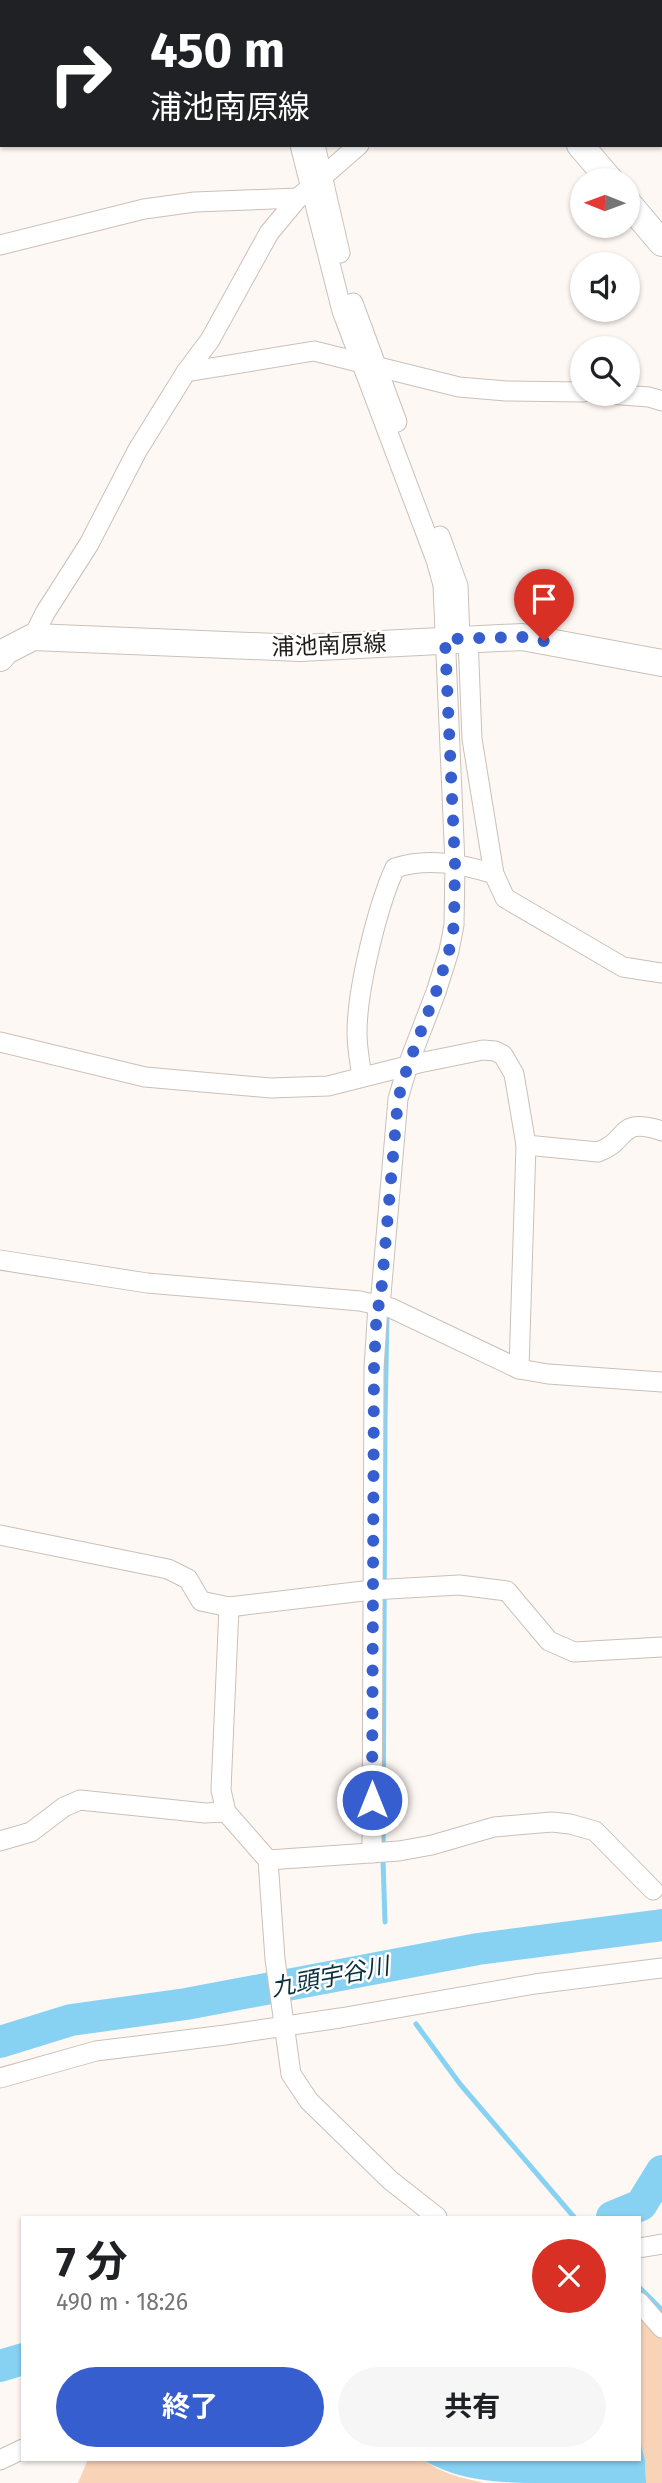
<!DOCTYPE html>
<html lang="ja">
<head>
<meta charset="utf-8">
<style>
	:root { --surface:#fff; --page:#f6f6f6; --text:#202124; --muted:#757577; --accent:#365ece }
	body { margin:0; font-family:"Fira Sans","Noto Sans JP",sans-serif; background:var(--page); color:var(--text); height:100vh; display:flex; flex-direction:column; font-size:26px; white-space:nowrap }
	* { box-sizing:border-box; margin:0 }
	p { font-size:23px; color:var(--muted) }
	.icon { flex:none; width:38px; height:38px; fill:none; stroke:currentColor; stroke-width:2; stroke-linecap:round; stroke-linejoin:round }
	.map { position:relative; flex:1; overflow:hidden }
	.details { position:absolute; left:21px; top:2216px; width:620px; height:245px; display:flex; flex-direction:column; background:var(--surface); border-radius:0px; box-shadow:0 2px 5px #0004 }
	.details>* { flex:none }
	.top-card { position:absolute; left:0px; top:0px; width:663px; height:147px; box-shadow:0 2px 5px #0004; background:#202124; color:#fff; overflow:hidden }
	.needle { width:46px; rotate:271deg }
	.tools { position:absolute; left:570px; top:168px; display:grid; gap:14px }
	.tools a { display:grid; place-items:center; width:70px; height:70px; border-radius:50%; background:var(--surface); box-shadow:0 2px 5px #0004; font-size:35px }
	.pin { position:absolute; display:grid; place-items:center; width:60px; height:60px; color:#fff; margin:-72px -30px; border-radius:50% 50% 50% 0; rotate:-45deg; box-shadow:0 0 7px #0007 }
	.pin .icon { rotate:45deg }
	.me { position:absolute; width:77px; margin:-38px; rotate:0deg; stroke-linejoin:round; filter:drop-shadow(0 0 5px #0008) }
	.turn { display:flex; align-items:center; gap:24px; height:147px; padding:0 35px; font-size:32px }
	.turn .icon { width:91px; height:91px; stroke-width:2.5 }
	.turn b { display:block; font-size:49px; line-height:60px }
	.round { display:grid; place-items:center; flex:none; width:74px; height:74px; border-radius:37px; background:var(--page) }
	.head { display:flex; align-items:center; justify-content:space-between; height:119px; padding:0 35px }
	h1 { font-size:42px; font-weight:700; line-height:52px }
	.cta { display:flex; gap:14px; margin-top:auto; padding:14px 35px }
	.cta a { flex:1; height:80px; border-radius:42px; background:var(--accent); color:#fff; font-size:28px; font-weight:700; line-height:80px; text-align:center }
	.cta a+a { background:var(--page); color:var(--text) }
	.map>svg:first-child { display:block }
	.green { fill:#f9d3b8 }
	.water { fill:#87d2f3 }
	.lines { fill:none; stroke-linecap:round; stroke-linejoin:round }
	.stream { stroke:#87d2f3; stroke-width:5 }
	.river { stroke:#87d2f3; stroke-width:32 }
	.minor-casing { stroke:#cac0b9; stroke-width:21 }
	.secondary-casing { stroke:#cac0b9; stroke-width:28 }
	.minor { stroke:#fff; stroke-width:19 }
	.secondary { stroke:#fff; stroke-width:26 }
	.route { stroke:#365ece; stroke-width:12; stroke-dasharray:0 21.6 }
	.labels { text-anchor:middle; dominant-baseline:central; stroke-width:5; stroke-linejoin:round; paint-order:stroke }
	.street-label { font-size:23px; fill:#1f1c19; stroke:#fff }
	.water-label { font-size:24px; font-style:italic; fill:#0b2f3c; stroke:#fff }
</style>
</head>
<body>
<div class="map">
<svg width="662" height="2483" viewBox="0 0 662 2483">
	<rect width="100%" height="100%" fill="#fef8f4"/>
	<g class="green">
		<path d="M639,2315L662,2338V2483H646L645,2460L639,2436Z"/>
		<path d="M88,2459H422C441,2473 461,2478 484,2483H78Z"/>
	</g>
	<path class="water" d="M639,2436L645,2460L646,2483C615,2483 584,2483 553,2483C508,2483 460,2483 422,2459H639Z"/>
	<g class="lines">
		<g class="stream">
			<path d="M385,1922L383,1860L385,1420L387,1313"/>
			<path d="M416,2024L460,2084L574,2217"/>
			<path d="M639,2287L662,2310"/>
		</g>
		<g class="river">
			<path d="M0,2042L71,2020L186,2004L478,1949L662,1925"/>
			<path d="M612,2217L641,2205L662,2171"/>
			<path d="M0,2366L23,2359"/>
		</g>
		<defs>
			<g id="minor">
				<path d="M293,0V2"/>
				<path d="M276,2V0"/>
				<path d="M568,2L571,0"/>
				<path d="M300,145L342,311L436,560L443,585L455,864L454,925L449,951L436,992L408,1065L398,1099L380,1306"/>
				<path d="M315,145L340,253"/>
				<path d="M0,245L144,209L195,202L298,198"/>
				<path d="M353,303L397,422"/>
				<path d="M186,372L314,351L459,387L506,391L583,392"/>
				<path d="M608,394L649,397L662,401"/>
				<path d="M440,536L458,586L460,639"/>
				<path d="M33,637L45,613L89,544L137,451L186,372L210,340L269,233L298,198L359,145"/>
				<path d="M468,638L472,739L494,874L505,898L623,967L662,973"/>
				<path d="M0,1042L145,1077L271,1088L328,1086L419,1063L483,1050L495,1051L503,1055L514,1074L526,1145L519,1369"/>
				<path d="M362,1077C360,1063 357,1048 357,1033C357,990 377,907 395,868C427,857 462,864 494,874"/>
				<path d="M526,1145L598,1152C630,1141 616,1116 662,1131"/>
				<path d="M0,1260L147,1283L360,1301L391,1308L519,1369L548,1374L662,1382"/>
				<path d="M0,1535L168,1569L188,1579L201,1601L229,1607L372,1590L459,1585L507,1591L549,1641L574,1652L662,1647"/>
				<path d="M229,1607L221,1790L226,1812L268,1860L275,1959L291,2074L309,2101L390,2180L437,2217"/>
				<path d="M0,1841L31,1832L64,1807L80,1800L205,1813L226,1812"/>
				<path d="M372,1853L374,1368L378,1305"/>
				<path d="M268,1860L399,1851L432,1845L494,1827L552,1822L570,1824L595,1831L653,1890"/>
				<path d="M0,2078L96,2051L225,2035L340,2018L535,1984L662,1968"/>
				<path d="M639,2248L662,2244"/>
				<path d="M639,2302L662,2328"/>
				<path d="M0,2460L23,2449"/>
			</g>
			<g id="secondary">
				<path d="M459,0L460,2"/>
				<path d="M580,145L610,180"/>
				<path d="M628,203L662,243"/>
				<path d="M0,658L6,651L33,637L300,648L522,637L662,663"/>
			</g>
		</defs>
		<use href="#minor" class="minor-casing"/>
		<use href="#secondary" class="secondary-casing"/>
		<use href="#minor" class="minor"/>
		<use href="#secondary" class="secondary"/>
	</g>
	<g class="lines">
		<path class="route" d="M372,1800L374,1368L377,1305L380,1306L398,1099L408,1065L436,992L449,951L454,925L455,864L445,639L522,637L544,641"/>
	</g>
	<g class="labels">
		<g class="street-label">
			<text transform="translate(329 645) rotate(-2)">浦池南原線</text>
		</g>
		<g class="water-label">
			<text transform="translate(330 1977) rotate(-11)">九頭宇谷川</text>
		</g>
	</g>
</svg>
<div class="tools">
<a><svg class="needle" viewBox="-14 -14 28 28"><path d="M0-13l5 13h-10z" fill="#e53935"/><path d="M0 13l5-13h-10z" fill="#757577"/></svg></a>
<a><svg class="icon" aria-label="sound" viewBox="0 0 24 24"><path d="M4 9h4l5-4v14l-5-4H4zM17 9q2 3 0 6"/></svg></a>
<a><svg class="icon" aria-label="search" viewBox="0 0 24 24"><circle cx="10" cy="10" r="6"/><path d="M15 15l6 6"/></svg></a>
</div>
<div class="pin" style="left:544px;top:641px;background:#d93025"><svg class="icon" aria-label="arrive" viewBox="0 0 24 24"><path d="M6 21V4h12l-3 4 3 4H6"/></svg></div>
<svg class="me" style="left:372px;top:1800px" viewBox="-20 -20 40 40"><circle r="17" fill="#365ece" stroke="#fff" stroke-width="3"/><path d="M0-11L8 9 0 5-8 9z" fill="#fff"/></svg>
<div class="top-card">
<div class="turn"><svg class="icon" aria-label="right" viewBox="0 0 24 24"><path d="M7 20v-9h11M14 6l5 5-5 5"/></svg><div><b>450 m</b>浦池南原線</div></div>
</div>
<section class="details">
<div class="head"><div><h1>7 分</h1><p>490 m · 18:26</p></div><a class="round" style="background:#d93025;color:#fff"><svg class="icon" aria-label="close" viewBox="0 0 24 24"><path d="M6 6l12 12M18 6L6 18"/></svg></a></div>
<div class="cta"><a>終了</a><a>共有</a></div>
</section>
</div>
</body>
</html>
